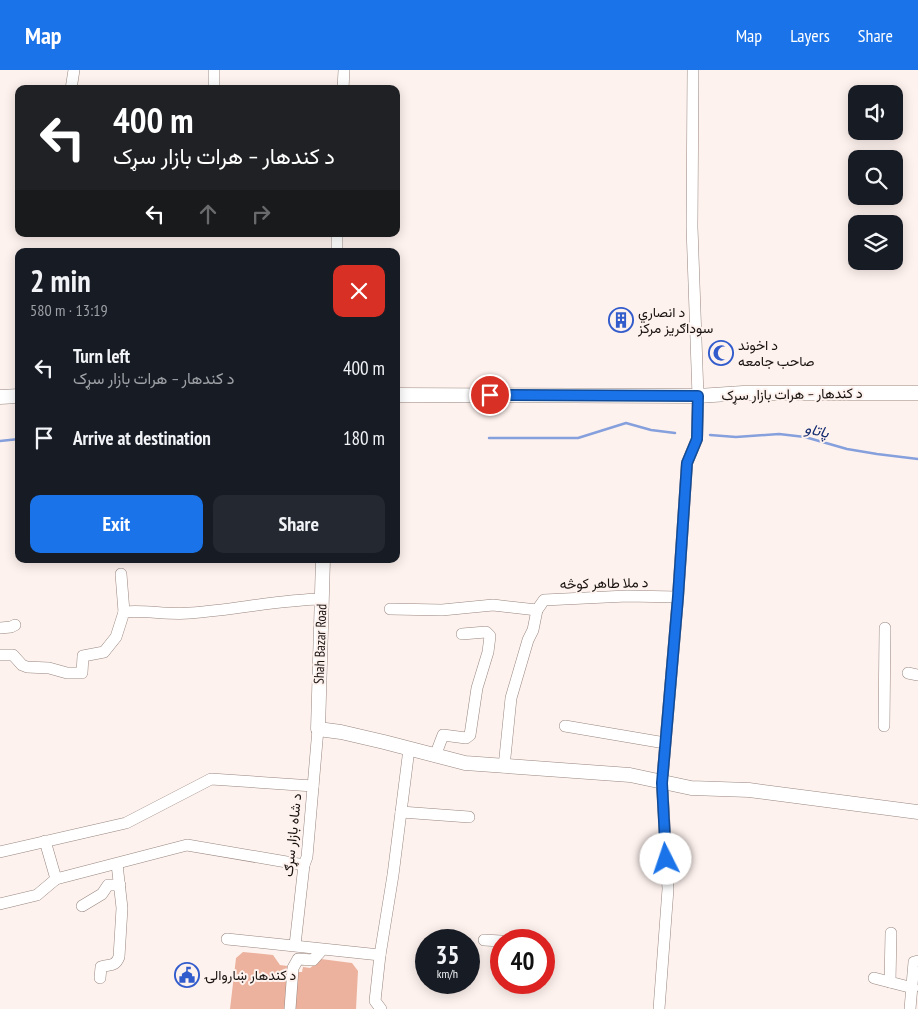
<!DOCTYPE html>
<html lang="en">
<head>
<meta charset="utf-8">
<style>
	:root { --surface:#171b24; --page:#242831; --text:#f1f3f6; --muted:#9ea1a6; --accent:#1a73e8 }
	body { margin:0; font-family:"PT Sans Narrow",Vazirmatn,sans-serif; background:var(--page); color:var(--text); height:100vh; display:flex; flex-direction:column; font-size:19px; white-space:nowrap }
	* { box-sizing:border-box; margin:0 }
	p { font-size:16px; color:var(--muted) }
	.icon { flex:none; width:28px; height:28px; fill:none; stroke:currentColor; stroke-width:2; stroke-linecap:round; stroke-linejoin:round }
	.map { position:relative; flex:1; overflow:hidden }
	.panel { position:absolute; left:15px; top:178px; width:385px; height:315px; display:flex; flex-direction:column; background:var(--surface); border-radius:10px; box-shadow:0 2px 12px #0003 }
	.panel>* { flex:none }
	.hud { position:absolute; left:15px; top:15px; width:385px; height:152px; border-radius:10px; box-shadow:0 2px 12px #0003; background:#202124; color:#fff; overflow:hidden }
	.tools { position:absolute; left:848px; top:15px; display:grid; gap:10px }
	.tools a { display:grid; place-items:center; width:55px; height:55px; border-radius:10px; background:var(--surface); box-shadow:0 2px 12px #0003; font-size:25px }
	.speed { position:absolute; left:415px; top:859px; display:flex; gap:10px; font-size:25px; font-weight:700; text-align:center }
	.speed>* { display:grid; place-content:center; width:65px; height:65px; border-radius:50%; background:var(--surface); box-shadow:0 2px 12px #0003; line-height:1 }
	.speed small { font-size:12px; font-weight:400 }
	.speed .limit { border:8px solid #d22; background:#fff; color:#111 }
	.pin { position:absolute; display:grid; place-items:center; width:42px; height:42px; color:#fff; margin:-21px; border:2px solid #fff; border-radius:50%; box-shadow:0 1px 5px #0007 }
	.me { position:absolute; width:55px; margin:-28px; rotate:356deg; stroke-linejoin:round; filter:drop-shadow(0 0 4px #0008) }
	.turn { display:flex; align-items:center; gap:18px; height:105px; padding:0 15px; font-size:22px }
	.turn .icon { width:65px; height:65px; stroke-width:2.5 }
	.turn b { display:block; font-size:35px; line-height:42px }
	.lanes { display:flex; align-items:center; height:48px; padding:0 15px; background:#0003; justify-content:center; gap:25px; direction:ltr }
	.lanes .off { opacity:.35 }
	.round { display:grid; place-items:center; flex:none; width:52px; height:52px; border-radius:10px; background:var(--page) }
	.headline { display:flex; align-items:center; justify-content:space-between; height:85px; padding:0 15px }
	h1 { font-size:30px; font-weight:700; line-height:38px }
	.button { display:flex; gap:10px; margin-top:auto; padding:10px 15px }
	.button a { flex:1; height:58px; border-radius:10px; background:var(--accent); color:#fff; font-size:20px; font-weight:700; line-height:58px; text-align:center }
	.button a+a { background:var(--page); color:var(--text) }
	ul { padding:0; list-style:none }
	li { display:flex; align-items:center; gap:15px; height:70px; padding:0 15px }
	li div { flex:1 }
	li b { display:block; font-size:19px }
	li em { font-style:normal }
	header { display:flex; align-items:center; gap:30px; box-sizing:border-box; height:70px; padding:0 25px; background:var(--accent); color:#fff }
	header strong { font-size:24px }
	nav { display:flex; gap:28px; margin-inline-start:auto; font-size:18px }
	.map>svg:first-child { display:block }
	.green { fill:#ecb29e }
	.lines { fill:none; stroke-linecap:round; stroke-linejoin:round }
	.stream { stroke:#85a0dc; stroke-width:2.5 }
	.minor-casing { stroke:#98867f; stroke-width:12 }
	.major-casing { stroke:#98867f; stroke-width:15 }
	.minor { stroke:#fff; stroke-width:11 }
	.major { stroke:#fff; stroke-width:14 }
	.route-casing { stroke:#114b97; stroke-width:12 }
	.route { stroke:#1a73e8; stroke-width:9 }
	.labels { text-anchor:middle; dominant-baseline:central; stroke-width:4; stroke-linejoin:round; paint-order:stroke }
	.poi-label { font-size:14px; fill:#191310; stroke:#fef2ee; text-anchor:start }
	.street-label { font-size:14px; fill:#191310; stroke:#fef2ee }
	.water-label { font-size:15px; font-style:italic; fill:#122a6f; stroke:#fef2ee }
</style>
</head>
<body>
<header>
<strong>Map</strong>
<nav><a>Map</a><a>Layers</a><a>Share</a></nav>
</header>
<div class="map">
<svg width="918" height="939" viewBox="0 0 918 939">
	<rect width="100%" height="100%" fill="#fef2ee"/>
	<path class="green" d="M243,882L273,885L280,895L295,897L296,902H302L303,897L310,898L321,889L352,893L358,901L356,939H230L236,888Z"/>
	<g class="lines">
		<g class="stream">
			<path d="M710,365L736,367L779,364L805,367L847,379L877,384L918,389"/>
			<path d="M489,368H578L626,353L651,360L675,363"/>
			<path d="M0,371L19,369"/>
		</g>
		<defs>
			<g id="minor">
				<path d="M214,0V19"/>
				<path d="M71,19L74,0"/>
				<path d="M343,19L344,0"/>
				<path d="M337,181V164"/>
				<path d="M121,504L124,542"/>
				<path d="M390,539L442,540L493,535L537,540"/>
				<path d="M0,558L11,557L15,555"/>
				<path d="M0,585H13L22,595L27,597L49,598L67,603H82L83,586L104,582L116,567L124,542C146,540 168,545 190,543C234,540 277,530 321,529"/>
				<path d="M908,603L918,605"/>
				<path d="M565,656L665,673"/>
				<path d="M884,656L885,558"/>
				<path d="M435,686L443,665L466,668L470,665L477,618L488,582L490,566L486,562L462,564"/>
				<path d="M504,697L511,628L528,570L533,560L537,540L544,530L627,526L678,527"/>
				<path d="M401,742L469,747"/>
				<path d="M45,771L56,809"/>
				<path d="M0,782L126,753L211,709L313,716"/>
				<path d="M0,834L37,825L56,809L187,775L304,795"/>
				<path d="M82,836L102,824L108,815H120"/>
				<path d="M227,869L380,885L375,931L381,939"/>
				<path d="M484,870L501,871"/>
				<path d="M295,875L304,795L307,787L318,659"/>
				<path d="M380,885L393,805L409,679"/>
				<path d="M100,908L101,897C110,894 115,897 119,887L122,838L117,794"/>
				<path d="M874,908L913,918"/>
				<path d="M890,912L891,863"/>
				<path d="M290,939L293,898L298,889L313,890L321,881"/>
				<path d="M659,939L668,819L662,713L678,527L687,393L697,369L698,326L692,157L693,0"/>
				<path d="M910,939L914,892L918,891"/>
			</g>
			<g id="major">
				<path d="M396,325L698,326L743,323H918"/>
				<path d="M0,327L19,326"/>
				<path d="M323,489L318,659L341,662L384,672L465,693L630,705L691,718L749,720L918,742"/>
			</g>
		</defs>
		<use href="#minor" class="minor-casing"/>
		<use href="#major" class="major-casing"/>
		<use href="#minor" class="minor"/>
		<use href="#major" class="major"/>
	</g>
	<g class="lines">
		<defs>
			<path id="route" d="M490,325L698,326L697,369L687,393L678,527L662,713L666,789"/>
		</defs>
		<use href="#route" class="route-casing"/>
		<use href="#route" class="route"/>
	</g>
	<defs>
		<symbol id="building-ring" viewBox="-11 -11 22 22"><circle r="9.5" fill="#fef2ee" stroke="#325ccc" stroke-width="1.5"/><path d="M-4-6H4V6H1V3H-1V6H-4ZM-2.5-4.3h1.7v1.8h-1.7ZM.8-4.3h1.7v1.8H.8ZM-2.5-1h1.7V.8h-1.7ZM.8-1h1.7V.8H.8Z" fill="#325ccc"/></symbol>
		<symbol id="mosque-ring" viewBox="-11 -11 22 22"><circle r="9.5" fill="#fef2ee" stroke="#325ccc" stroke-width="1.5"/><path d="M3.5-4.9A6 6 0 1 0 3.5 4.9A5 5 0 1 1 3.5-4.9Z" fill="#325ccc"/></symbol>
		<symbol id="civic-ring" viewBox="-11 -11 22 22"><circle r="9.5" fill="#fef2ee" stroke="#325ccc" stroke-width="1.5"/><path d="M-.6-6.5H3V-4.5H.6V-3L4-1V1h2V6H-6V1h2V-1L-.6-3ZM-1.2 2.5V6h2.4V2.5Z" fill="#325ccc"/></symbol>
	</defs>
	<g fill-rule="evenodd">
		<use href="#building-ring" x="607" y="236" width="28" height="28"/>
		<use href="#mosque-ring" x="707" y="269" width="28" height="28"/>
		<use href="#civic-ring" x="173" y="891" width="28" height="28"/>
	</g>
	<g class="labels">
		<g class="poi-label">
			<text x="638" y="242">د انصاري<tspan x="638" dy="16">سوداګریز مرکز</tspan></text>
			<text x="738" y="275">د اخوند<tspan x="738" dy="16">صاحب جامعه</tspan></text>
			<text x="204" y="905">د کندهار ښاروالۍ</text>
		</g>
		<g class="street-label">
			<text transform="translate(792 324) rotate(-1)">د کندهار – هرات بازار سړک</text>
			<text transform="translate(604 513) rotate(-1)">د ملا طاهر کوڅه</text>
			<text transform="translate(320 574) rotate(-88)">Shah Bazar Road</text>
			<text transform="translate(292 765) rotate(-84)">د شاه بازار سړګ</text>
		</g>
		<g class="water-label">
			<text transform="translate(817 360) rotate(12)">پاتاو</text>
		</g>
	</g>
</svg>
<div class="tools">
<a><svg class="icon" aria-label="sound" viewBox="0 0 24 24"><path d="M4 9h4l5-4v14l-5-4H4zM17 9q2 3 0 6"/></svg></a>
<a><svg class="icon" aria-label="search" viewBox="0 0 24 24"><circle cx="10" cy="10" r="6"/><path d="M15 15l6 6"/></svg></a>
<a><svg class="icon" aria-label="layers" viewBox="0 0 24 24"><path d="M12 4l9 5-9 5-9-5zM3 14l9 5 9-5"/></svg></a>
</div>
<div class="speed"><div>35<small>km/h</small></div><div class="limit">40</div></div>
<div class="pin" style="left:490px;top:325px;background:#d93025"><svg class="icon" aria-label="arrive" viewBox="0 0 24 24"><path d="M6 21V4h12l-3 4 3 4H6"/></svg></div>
<svg class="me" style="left:666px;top:789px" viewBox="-20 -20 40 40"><circle r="19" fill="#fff"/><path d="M0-13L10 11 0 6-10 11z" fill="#1a73e8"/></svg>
<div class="hud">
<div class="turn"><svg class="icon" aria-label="left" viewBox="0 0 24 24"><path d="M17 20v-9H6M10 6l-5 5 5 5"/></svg><div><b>400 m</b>د کندهار – هرات بازار سړک</div></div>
<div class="lanes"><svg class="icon" aria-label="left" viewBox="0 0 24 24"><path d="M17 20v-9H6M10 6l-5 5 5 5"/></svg><svg class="icon off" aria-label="ahead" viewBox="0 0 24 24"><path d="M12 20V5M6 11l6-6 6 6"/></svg><svg class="icon off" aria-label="right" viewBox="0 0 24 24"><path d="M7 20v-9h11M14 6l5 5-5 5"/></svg></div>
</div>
<section class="panel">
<div class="headline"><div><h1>2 min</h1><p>580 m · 13:19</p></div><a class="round" style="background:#d93025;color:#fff"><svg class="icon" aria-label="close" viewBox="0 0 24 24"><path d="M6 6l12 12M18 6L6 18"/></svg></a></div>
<ul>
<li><svg class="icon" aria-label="left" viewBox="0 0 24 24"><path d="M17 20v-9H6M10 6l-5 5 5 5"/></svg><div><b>Turn left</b><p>د کندهار – هرات بازار سړک</p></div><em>400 m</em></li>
<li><svg class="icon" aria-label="arrive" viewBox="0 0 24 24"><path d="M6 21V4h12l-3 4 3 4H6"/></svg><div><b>Arrive at destination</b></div><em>180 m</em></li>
</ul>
<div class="button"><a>Exit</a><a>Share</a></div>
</section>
</div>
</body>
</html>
